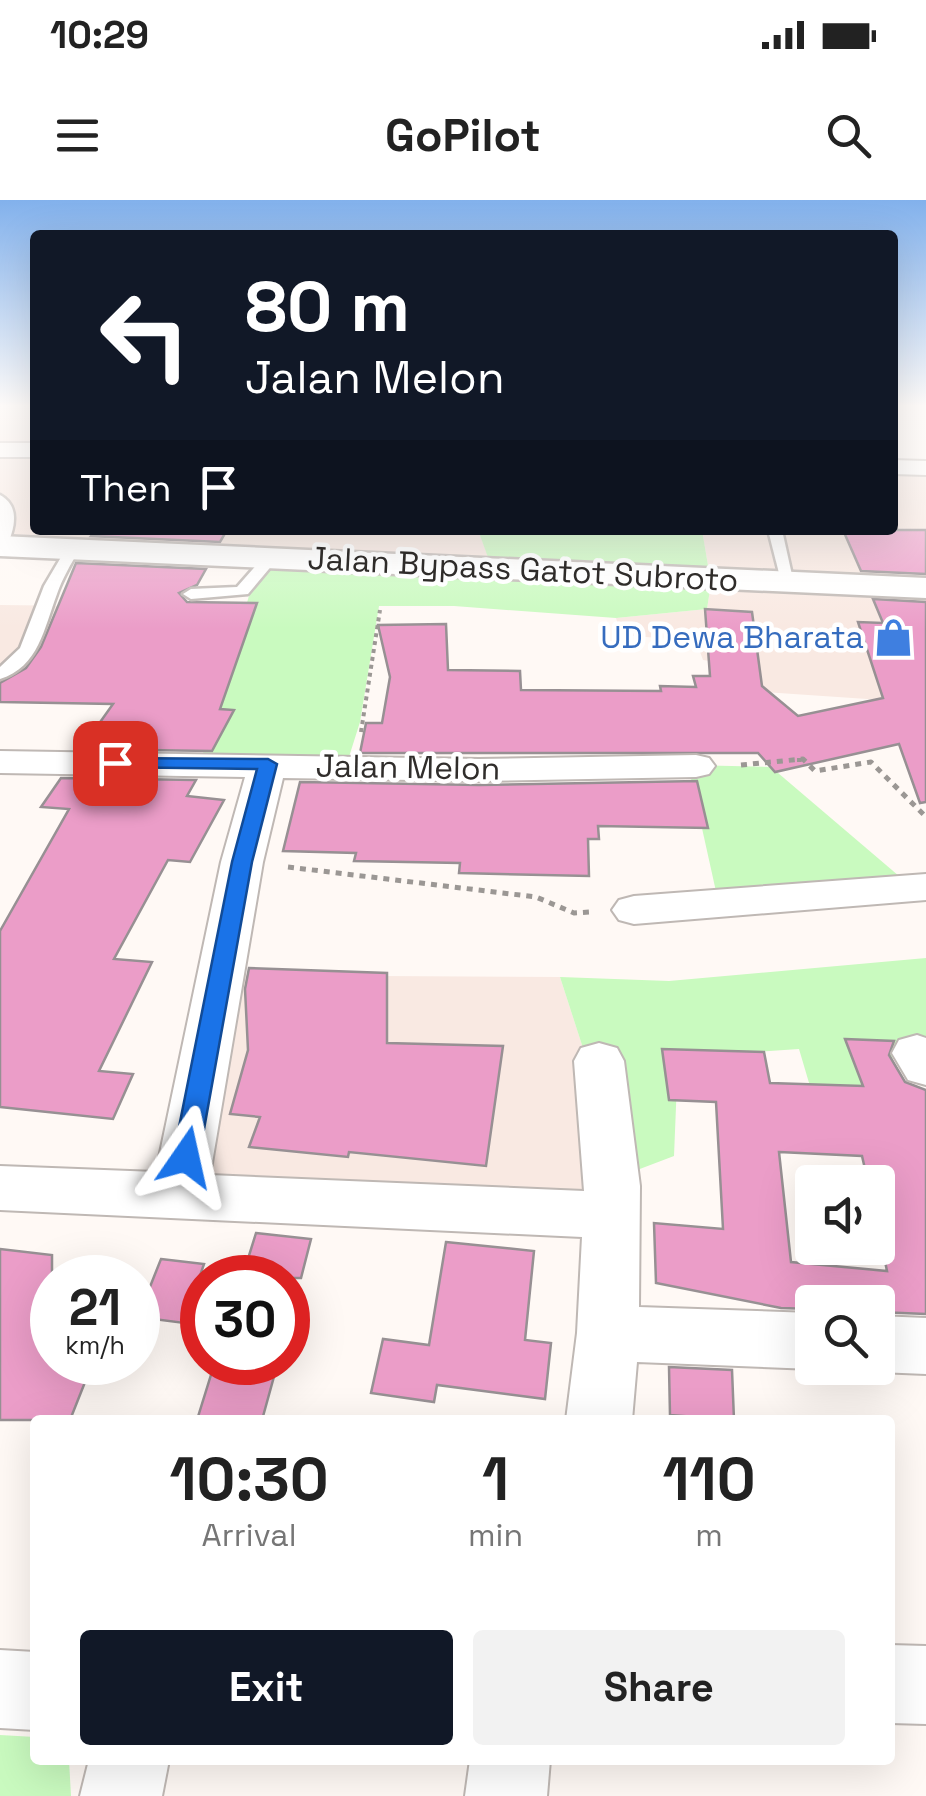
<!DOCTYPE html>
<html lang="en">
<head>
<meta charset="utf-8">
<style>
	:root { --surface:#fff; --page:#f2f2f2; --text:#222; --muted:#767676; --accent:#111827 }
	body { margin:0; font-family:"Space Grotesk",sans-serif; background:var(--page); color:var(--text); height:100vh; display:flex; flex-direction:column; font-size:38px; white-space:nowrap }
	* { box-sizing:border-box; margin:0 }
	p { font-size:32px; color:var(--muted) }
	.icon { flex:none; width:55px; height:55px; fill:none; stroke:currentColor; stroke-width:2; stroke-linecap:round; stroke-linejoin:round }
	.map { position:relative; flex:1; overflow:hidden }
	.drawer { position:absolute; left:30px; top:1215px; width:865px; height:350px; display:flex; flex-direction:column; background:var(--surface); border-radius:10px; box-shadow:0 10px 40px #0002 }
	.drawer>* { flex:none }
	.hud { position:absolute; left:30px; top:30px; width:868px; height:305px; border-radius:10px; box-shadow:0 10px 40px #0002; background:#111827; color:#fff; overflow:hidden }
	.tools { position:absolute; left:795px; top:965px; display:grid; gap:20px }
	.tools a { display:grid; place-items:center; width:100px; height:100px; border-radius:10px; background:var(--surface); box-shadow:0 10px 40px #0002; font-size:50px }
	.speed { position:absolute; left:30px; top:1055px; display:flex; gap:20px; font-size:50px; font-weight:700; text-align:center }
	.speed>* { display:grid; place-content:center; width:130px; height:130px; border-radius:50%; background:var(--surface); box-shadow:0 10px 40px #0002; line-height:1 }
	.speed small { font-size:25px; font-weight:400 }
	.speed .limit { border:15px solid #d22; background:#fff; color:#111 }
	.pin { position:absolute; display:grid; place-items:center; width:85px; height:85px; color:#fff; margin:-42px; border-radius:20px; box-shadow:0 5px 15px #0006 }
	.me { position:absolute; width:110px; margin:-55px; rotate:11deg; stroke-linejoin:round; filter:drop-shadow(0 0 8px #0008) }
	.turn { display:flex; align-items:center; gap:35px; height:210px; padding:0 50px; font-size:45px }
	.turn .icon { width:130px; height:130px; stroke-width:2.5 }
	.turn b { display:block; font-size:70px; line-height:85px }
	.then { display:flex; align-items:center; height:95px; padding:0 50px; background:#0003; gap:20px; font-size:38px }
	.eta { display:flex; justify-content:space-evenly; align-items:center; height:170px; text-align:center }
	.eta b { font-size:60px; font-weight:800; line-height:70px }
	.button { display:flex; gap:20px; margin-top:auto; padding:20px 50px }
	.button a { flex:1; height:115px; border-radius:10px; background:var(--accent); color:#fff; font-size:40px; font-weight:800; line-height:115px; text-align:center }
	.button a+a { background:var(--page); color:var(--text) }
	.status { display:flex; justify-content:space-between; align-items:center; height:70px; padding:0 50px; background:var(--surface); direction:ltr }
	.status svg { height:28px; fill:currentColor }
	header { display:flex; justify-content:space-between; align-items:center; height:130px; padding:0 50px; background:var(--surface); font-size:45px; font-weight:800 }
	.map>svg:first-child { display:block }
	.built { fill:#f9e9e2 }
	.green { fill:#c9fabf }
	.building { fill:#eb9dc8; stroke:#979093; stroke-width:2.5; fill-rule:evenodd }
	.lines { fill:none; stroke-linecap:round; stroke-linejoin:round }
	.lane-casing { stroke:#bfb8b4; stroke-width:5 }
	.street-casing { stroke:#bfb8b4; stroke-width:4 }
	.primary-casing { stroke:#bfb8b4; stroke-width:5 }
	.path-far1 { stroke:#9b9794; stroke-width:4; stroke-dasharray:4 4; stroke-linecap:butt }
	.path { stroke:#9b9794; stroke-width:5; stroke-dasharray:6 6; stroke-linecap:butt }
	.lane { fill:#fff; fill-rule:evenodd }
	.street { fill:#fff; fill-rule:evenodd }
	.primary { fill:#fff; fill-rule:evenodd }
	.route { fill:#1a73e8; stroke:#114b97; stroke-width:2.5 }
	.labels { text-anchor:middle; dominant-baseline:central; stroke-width:9; stroke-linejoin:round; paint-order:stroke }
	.far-street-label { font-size:32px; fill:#302d2b; stroke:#fff }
	.far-shop-label { font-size:32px; fill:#366cbe; stroke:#fff; text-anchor:end }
</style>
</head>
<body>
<div class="status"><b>10:29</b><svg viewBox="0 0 49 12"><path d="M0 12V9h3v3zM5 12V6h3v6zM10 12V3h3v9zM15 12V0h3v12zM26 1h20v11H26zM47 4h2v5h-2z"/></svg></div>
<header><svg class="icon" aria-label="menu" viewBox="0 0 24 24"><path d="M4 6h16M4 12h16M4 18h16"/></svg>GoPilot<svg class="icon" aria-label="search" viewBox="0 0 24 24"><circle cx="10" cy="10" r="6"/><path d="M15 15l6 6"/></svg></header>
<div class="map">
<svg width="926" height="1596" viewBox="0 0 926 1596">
	<rect width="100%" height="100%" fill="#fff9f5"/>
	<g class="built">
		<path d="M0,206H35V330H478L494,372L0,357Z"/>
		<path d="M893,265L926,266V503L764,492L743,466L703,460L696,441L621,435L616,418L707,409L711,383L702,330H892Z"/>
		<path d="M0,405L86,406L0,496Z"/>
		<path d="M197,775L560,777L641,1027L154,1002Z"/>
	</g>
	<g class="green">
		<path d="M478,330H702L711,383L707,409L616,418L454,406H379L360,522L348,560L199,567L258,365L493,371Z"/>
		<path d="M688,565L771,567L906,682L717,696Z"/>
		<path d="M926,758V851L892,852L896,895L812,893L799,849L678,857L674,956L624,975L560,777L669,781Z"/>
		<path d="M0,1535L35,1537V1560H69L71,1596H0Z"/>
	</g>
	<g class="building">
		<path d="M96,330H227L220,342L91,336Z"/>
		<path d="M843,330H926V374L861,371Z"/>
		<path d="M76,363L206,369L197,385L179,393L187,402L257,403L220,509L234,510L212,551L81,549L113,504L0,502V483L26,468L41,447Z"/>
		<path d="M873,399L926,402V602L920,603L899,544L775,572L758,553H360L366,523H382L390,477L378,425L446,424L448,470L520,471L521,490L661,491L660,486L696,487L693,476H710L705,409L752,412L762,486L798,516L883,498L858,422L883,423Z"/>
		<path d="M61,578L196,580L187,596L224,600L190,662L168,660L114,759L152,762L99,871L133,874L113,919L0,907V731L69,609L41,607Z"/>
		<path d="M697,581L708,628L598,626L599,639H588L589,676L459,673L460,663L354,661L356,653L283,651L300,582L479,585Z"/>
		<path d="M249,768L387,773V843L503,846L486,966L349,952L348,957L249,947L260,917L230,914L248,850L245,789Z"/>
		<path d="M845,839L894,841L889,855L905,882L926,890V1114L878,1112V1102H812V1109L781,1108L656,1083L654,1023L723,1029L716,902L669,900L662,849L764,852L770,883L863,886ZM779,952L862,956L868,982H878V1027L887,1071L791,1062Z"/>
		<path d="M256,1033L311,1039L301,1078H242Z"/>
		<path d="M446,1042L534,1051L525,1140L551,1143L545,1199L437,1185L434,1202L371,1193L383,1139L429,1145Z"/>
		<path d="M0,1049L52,1055V1162H93L70,1220H0Z"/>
		<path d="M161,1059L204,1064L184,1123L138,1117Z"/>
		<path d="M215,1162H278L262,1220H197Z"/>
		<path d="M669,1167L732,1170L734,1220L670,1215Z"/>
	</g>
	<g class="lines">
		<defs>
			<g id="lane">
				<path d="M0,295C20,306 15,327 7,346L0,350Z"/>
				<path d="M768,330H782L794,384L781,381Z"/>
				<path d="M67,347L79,350C71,364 62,379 57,394C44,428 39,467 0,479V467L20,448L44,386Z"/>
				<path d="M266,354L279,357L248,394L191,399L183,394L191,389L237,387Z"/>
			</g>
			<g id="street">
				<rect x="0" y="243" width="35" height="14"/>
				<path d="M892,260L926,261V275L892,274Z"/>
				<path d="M0,551L479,559L696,555L709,558L715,566L709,574L696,577L479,581L283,578L263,662L210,975L584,991L574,861L581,848L599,843L617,848L624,861L640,986L639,1107L812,1113V1168H816L812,1169L637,1162L632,1220H566L577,1133L582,1037L0,1010V966L156,972L221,662L245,577L0,573Z"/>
				<path d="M926,674V700L634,724L619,720L612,710L619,700L634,696Z"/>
				<path d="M917,835L926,838V885L908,880L892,853L899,840Z"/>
				<path d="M878,1116L926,1118V1174L878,1172L866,1168H878Z"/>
				<path d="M890,1445L926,1446V1524L890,1523Z"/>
				<path d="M0,1450L35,1452V1530L0,1528Z"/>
				<path d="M89,1560H169L162,1596H80Z"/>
				<path d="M470,1560H550L547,1596H465Z"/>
			</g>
			<path id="primary" d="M0,336L926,378V398L0,356Z"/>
		</defs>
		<use href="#lane" class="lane-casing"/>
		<use href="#street" class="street-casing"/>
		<use href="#primary" class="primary-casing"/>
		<g class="path-far1">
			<path d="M361,532L380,410"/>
			<path d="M789,560H804"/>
		</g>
		<g class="path">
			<path d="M741,565L803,559L815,571L871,562L926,617"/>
			<path d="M288,667L536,697L574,713L590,712"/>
		</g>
		<use href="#lane" class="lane"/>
		<use href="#street" class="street"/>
		<use href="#primary" class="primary"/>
	</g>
	<linearGradient id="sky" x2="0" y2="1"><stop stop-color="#82b1ec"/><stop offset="0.48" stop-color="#fffcfa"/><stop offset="1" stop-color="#fffcfa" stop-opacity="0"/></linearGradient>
	<rect width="926" height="429" fill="url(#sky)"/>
	<path class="route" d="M115,558L268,559L277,564L252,662L199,957L195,964H177L173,957L232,662L257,569L108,567V559Z"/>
	<defs>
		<symbol id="shop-bare" viewBox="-9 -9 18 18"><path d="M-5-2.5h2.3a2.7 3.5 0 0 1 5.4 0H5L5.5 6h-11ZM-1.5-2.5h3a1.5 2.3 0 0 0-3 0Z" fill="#3f7fe0" stroke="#fff" stroke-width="2.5" paint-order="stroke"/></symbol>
	</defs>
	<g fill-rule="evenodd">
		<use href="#shop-bare" x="866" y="410" width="55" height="55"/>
	</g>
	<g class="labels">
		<g class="far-street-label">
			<text transform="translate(523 369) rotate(3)">Jalan Bypass Gatot Subroto</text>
			<text transform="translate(408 567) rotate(1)">Jalan Melon</text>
		</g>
		<g class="far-shop-label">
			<text x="864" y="437">UD Dewa Bharata</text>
		</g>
	</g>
</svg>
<div class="tools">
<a><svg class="icon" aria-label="sound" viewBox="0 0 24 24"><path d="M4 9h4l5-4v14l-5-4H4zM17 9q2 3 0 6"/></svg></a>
<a><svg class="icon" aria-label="search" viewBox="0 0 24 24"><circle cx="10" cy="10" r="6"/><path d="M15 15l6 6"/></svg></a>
</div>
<div class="speed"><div>21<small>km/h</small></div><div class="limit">30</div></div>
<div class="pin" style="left:115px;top:563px;background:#d93025"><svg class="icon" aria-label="arrive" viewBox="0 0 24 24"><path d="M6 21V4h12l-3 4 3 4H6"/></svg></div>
<svg class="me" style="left:186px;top:957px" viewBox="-20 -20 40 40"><path d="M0-17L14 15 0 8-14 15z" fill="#1a73e8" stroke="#fff" stroke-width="4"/></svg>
<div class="hud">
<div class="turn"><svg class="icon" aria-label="left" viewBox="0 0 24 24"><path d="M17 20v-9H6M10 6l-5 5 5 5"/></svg><div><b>80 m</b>Jalan Melon</div></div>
<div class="then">Then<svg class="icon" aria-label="arrive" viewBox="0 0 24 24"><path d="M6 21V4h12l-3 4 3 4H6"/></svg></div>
</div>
<section class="drawer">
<div class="eta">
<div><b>10:30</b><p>Arrival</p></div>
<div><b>1</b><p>min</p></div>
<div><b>110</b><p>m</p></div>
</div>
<div class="button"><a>Exit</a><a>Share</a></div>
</section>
</div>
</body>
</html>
